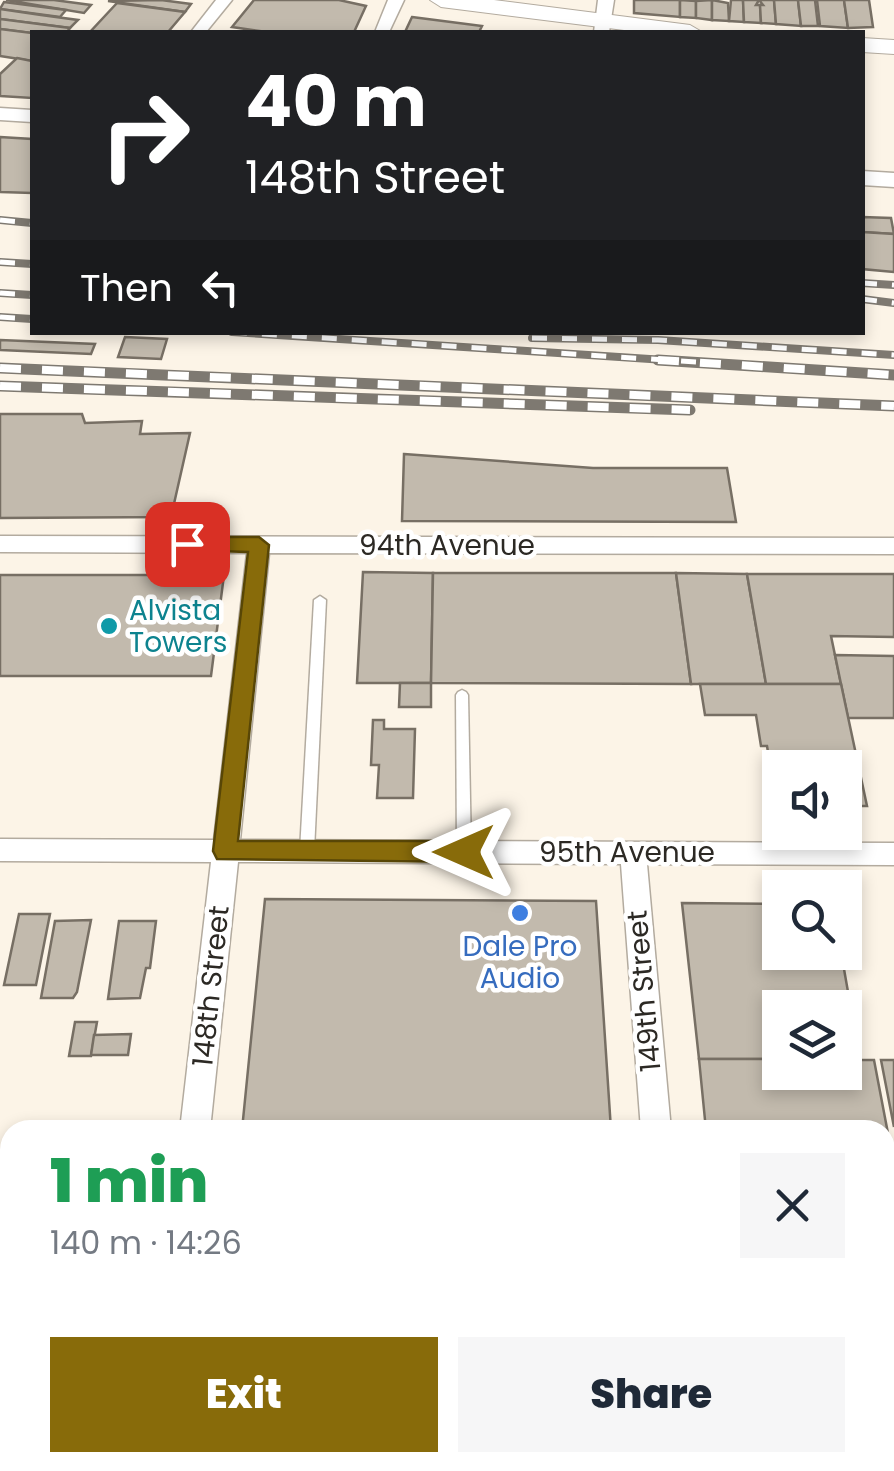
<!DOCTYPE html>
<html lang="en">
<head>
<meta charset="utf-8">
<style>
	:root { --surface:#fff; --page:#f6f6f7; --text:#1f2937; --muted:#747a83; --accent:#886b0a }
	body { margin:0; font-family:Poppins,sans-serif; background:var(--page); color:var(--text); height:100vh; display:flex; flex-direction:column; font-size:38px; white-space:nowrap }
	* { box-sizing:border-box; margin:0 }
	p { font-size:32px; color:var(--muted) }
	.icon { flex:none; width:55px; height:55px; fill:none; stroke:currentColor; stroke-width:2; stroke-linecap:round; stroke-linejoin:round }
	.map { position:relative; flex:1; overflow:hidden }
	.drawer { position:absolute; left:0px; top:1120px; width:895px; height:352px; display:flex; flex-direction:column; background:var(--surface); border-radius:30px 30px 0 0; box-shadow:0 5px 15px #0003 }
	.drawer>* { flex:none }
	.hud { position:absolute; left:30px; top:30px; width:835px; height:305px; border-radius:0px; box-shadow:0 5px 15px #0003; background:#202124; color:#fff; overflow:hidden }
	.buttons { position:absolute; left:762px; top:750px; display:grid; gap:20px }
	.buttons a { display:grid; place-items:center; width:100px; height:100px; border-radius:0px; background:var(--surface); box-shadow:0 5px 15px #0003; font-size:50px }
	.pin { position:absolute; display:grid; place-items:center; width:85px; height:85px; color:#fff; margin:-42px; border-radius:20px; box-shadow:0 5px 15px #0006 }
	.me { position:absolute; width:110px; margin:-55px; rotate:270deg; stroke-linejoin:round; filter:drop-shadow(0 0 8px #0008) }
	.turn { display:flex; align-items:center; gap:35px; height:210px; padding:0 50px; font-size:45px }
	.turn .icon { width:130px; height:130px; stroke-width:2.5 }
	.turn b { display:block; font-size:70px; line-height:85px }
	.then { display:flex; align-items:center; height:95px; padding:0 50px; background:#0003; gap:20px; font-size:38px }
	.round { display:grid; place-items:center; flex:none; width:105px; height:105px; border-radius:0px; background:var(--page) }
	.overview { display:flex; align-items:center; justify-content:space-between; height:170px; padding:0 50px }
	h1 { font-size:60px; font-weight:800; line-height:75px; color:#1e9e55 }
	.primary-button { display:flex; gap:20px; margin-top:auto; padding:20px 50px }
	.primary-button a { flex:1; height:115px; border-radius:0px; background:var(--accent); color:#fff; font-size:40px; font-weight:800; line-height:115px; text-align:center }
	.primary-button a+a { background:var(--page); color:var(--text) }
	.map>svg:first-child { display:block }
	.building { fill:#c2baad; stroke:#776f64; stroke-width:2.5 }
	.lines { fill:none; stroke-linecap:round; stroke-linejoin:round }
	.service-casing { stroke:#b3ab9f; stroke-width:3 }
	.minor-casing { stroke:#b3ab9f; stroke-width:3 }
	.tertiary-casing { stroke:#b3ab9f; stroke-width:3 }
	.secondary-casing { stroke:#b3ab9f; stroke-width:2 }
	.service { fill:#fff; fill-rule:evenodd }
	.minor { fill:#fff; fill-rule:evenodd }
	.tertiary { fill:#fff; fill-rule:evenodd }
	.secondary { fill:#fff; fill-rule:evenodd }
	.rail-far1-casing { stroke:#7e7971; stroke-width:8 }
	.rail-casing { stroke:#7e7971; stroke-width:11 }
	.rail-far1 { stroke:#fff; stroke-width:5; stroke-dasharray:15; stroke-linecap:butt }
	.rail { stroke:#fff; stroke-width:8; stroke-dasharray:21; stroke-linecap:butt }
	.route { fill:#886b0a; stroke:#584606; stroke-width:2.5 }
	.culture-dot { fill:#0f9aa8; stroke:#fff; stroke-width:4 }
	.shop-dot { fill:#3f7fe0; stroke:#fff; stroke-width:4 }
	.labels { text-anchor:middle; dominant-baseline:central; stroke-width:9; stroke-linejoin:round; paint-order:stroke }
	.street-label { font-size:28px; fill:#2c2924; stroke:#fff }
	.culture-label { font-size:28px; fill:#0d838f; stroke:#fff; text-anchor:start }
	.shop-label { font-size:28px; fill:#366cbe; stroke:#fff }
</style>
</head>
<body>
<div class="map">
<svg width="894" height="1471" viewBox="0 0 894 1471">
	<rect width="100%" height="100%" fill="#fcf4e7"/>
	<g class="building">
		<path d="M6,0H54L91,5L84,13Z"/>
		<path d="M161,0L191,4L185,12L108,1Z"/>
		<path d="M254,0H339L366,6L354,32H267L232,27Z"/>
		<path d="M634,0H680V17L634,13Z"/>
		<path d="M680,0L696,1V18L680,17Z"/>
		<path d="M712,0V20L696,18V1Z"/>
		<path d="M712,0L728,3L729,21L712,20Z"/>
		<path d="M731,0H743L744,22L729,21Z"/>
		<path d="M743,0H759L756,5H760L761,23L744,22Z"/>
		<path d="M774,0L776,24L761,23L760,5H763L759,0Z"/>
		<path d="M774,0H798L801,26L776,24Z"/>
		<path d="M798,0H815L818,26H801Z"/>
		<path d="M817,0H844L848,28L820,26Z"/>
		<path d="M844,0H869L873,27L848,28Z"/>
		<path d="M4,2L66,10L60,17L0,9Z"/>
		<path d="M117,3L185,12L168,32H90Z"/>
		<path d="M0,9L41,15L78,20L70,28L0,19Z"/>
		<path d="M412,17L482,26L479,32H405Z"/>
		<path d="M0,19L70,28L67,32L32,33L0,29Z"/>
		<path d="M0,29L32,33V61L0,56Z"/>
		<path d="M17,58L32,61V98L0,96V74Z"/>
		<path d="M0,137L32,139V193L0,192Z"/>
		<path d="M862,217L891,218L894,234L862,232Z"/>
		<path d="M862,232L894,234V272L862,269Z"/>
		<path d="M125,337L167,339L161,359L118,357Z"/>
		<path d="M0,340L95,344L91,354L0,350Z"/>
		<path d="M0,414H82L85,423L142,421L140,434L190,433L171,517L0,518Z"/>
		<path d="M404,454L593,468H727L736,522L402,521Z"/>
		<path d="M363,572L433,573L431,683H357Z"/>
		<path d="M433,573H676L691,684L431,683Z"/>
		<path d="M676,573L747,574L766,684H691Z"/>
		<path d="M747,574H894V637L831,636L841,684H766Z"/>
		<path d="M0,575H224L211,676H0Z"/>
		<path d="M835,655L894,656V718H848Z"/>
		<path d="M400,683H431V707H399Z"/>
		<path d="M700,684H841L867,806H845V768H781L778,753L768,752L767,746H761L756,715H705Z"/>
		<path d="M373,720H384V729H415L413,798H377L379,765H371Z"/>
		<path d="M265,899L596,901L611,1130H242Z"/>
		<path d="M682,903L780,904V952H841L860,1060H845V1008H780V1059H699Z"/>
		<path d="M19,914H50L36,985H4Z"/>
		<path d="M91,920L77,992L73,998H41L55,921Z"/>
		<path d="M119,921H156L150,968H146L140,998L108,999Z"/>
		<path d="M75,1022H97L91,1056H69Z"/>
		<path d="M131,1034L128,1055H91L94,1035Z"/>
		<path d="M699,1059H780V1072H845V1060H874L894,1165V1345L885,1344V1130H706Z"/>
		<path d="M881,1060H894V1127Z"/>
		<path d="M3,1249H10V1289H0Z"/>
		<rect x="0" y="1304" width="10" height="45"/>
		<path d="M885,1345H894V1471H890L885,1440Z"/>
		<rect x="0" y="1349" width="10" height="43"/>
		<path d="M10,1412V1458L0,1459V1413Z"/>
		<path d="M0,1460L47,1462L45,1471H0Z"/>
		<path d="M54,1462H99L98,1471H53Z"/>
		<path d="M319,1462H633L634,1471H318Z"/>
		<path d="M751,1462H806L807,1471H752Z"/>
		<path d="M817,1462H874L876,1471H819Z"/>
		<path d="M220,1466L272,1467V1471H220Z"/>
	</g>
	<g class="lines">
		<defs>
			<g id="service">
				<path d="M320,596L326,600L314,851L312,855L307,857L302,855L300,851L314,600Z"/>
				<path d="M462,690L466,692L468,695L471,852L469,856L464,858L459,856L457,852L456,695L458,692Z"/>
			</g>
			<g id="minor">
				<path d="M216,0H232L206,32H191Z"/>
				<path d="M388,0H404L389,32H375Z"/>
				<path d="M598,0H614L609,32H594Z"/>
				<path d="M0,536L894,538V554L269,553L240,840L894,843V865L647,864L671,1130H641L621,864L238,862L210,1130H180L211,862L0,861V839L214,840L247,553L0,552Z"/>
				<path d="M142,1462H176L175,1471H141Z"/>
				<path d="M669,1462H703L704,1471H670Z"/>
			</g>
			<g id="tertiary">
				<path d="M0,108L32,110V122L0,120Z"/>
				<path d="M862,171L894,173V187L862,185Z"/>
			</g>
			<g id="secondary">
				<path d="M430,0H494L690,25L702,32H640L441,7Z"/>
				<path d="M862,38L894,40V54L862,52Z"/>
			</g>
		</defs>
		<use href="#service" class="service-casing"/>
		<use href="#minor" class="minor-casing"/>
		<use href="#tertiary" class="tertiary-casing"/>
		<use href="#secondary" class="secondary-casing"/>
		<use href="#service" class="service"/>
		<use href="#minor" class="minor"/>
		<use href="#tertiary" class="tertiary"/>
		<use href="#secondary" class="secondary"/>
		<defs>
			<g id="rail-far1">
				<path d="M0,220L32,223"/>
				<path d="M0,262L32,264"/>
				<path d="M862,283L894,285"/>
				<path d="M0,293L32,295"/>
				<path d="M862,299L894,303"/>
				<path d="M0,317L32,319"/>
				<path d="M232,332L696,362"/>
				<path d="M532,338L658,340L894,355"/>
			</g>
			<g id="rail">
				<path d="M658,360L894,375"/>
				<path d="M0,368L894,406"/>
				<path d="M0,386L690,410"/>
			</g>
		</defs>
		<use href="#rail-far1" class="rail-far1-casing"/>
		<use href="#rail" class="rail-casing"/>
		<use href="#rail-far1" class="rail-far1"/>
		<use href="#rail" class="rail"/>
	</g>
	<path class="route" d="M187,537H259L269,545L238,841H464L472,844L476,852L472,859L464,862L217,859L213,851L248,552L180,550L177,544Z"/>
	<circle class="culture-dot" cx="109" cy="626" r="10"/>
	<circle class="shop-dot" cx="520" cy="913" r="10"/>
	<g class="labels">
		<g class="street-label">
			<text x="447" y="545">94th Avenue</text>
			<text x="627" y="852">95th Avenue</text>
			<text transform="translate(211 986) rotate(-84)">148th Street</text>
			<text transform="translate(644 991) rotate(-95)">149th Street</text>
		</g>
		<g class="culture-label">
			<text x="129" y="610">Alvista<tspan x="129" dy="32">Towers</tspan></text>
		</g>
		<g class="shop-label">
			<text x="520" y="946">Dale Pro<tspan x="520" dy="32">Audio</tspan></text>
		</g>
	</g>
</svg>
<div class="buttons">
<a><svg class="icon" aria-label="sound" viewBox="0 0 24 24"><path d="M4 9h4l5-4v14l-5-4H4zM17 9q2 3 0 6"/></svg></a>
<a><svg class="icon" aria-label="search" viewBox="0 0 24 24"><circle cx="10" cy="10" r="6"/><path d="M15 15l6 6"/></svg></a>
<a><svg class="icon" aria-label="layers" viewBox="0 0 24 24"><path d="M12 4l9 5-9 5-9-5zM3 14l9 5 9-5"/></svg></a>
</div>
<div class="pin" style="left:187px;top:544px;background:#d93025"><svg class="icon" aria-label="arrive" viewBox="0 0 24 24"><path d="M6 21V4h12l-3 4 3 4H6"/></svg></div>
<svg class="me" style="left:464px;top:852px" viewBox="-20 -20 40 40"><path d="M0-17L14 15 0 8-14 15z" fill="#886b0a" stroke="#fff" stroke-width="4"/></svg>
<div class="hud">
<div class="turn"><svg class="icon" aria-label="right" viewBox="0 0 24 24"><path d="M7 20v-9h11M14 6l5 5-5 5"/></svg><div><b>40 m</b>148th Street</div></div>
<div class="then">Then<svg class="icon" aria-label="left" viewBox="0 0 24 24"><path d="M17 20v-9H6M10 6l-5 5 5 5"/></svg></div>
</div>
<section class="drawer">
<div class="overview"><div><h1>1 min</h1><p>140 m · 14:26</p></div><a class="round"><svg class="icon" aria-label="close" viewBox="0 0 24 24"><path d="M6 6l12 12M18 6L6 18"/></svg></a></div>
<div class="primary-button"><a>Exit</a><a>Share</a></div>
</section>
</div>
</body>
</html>
